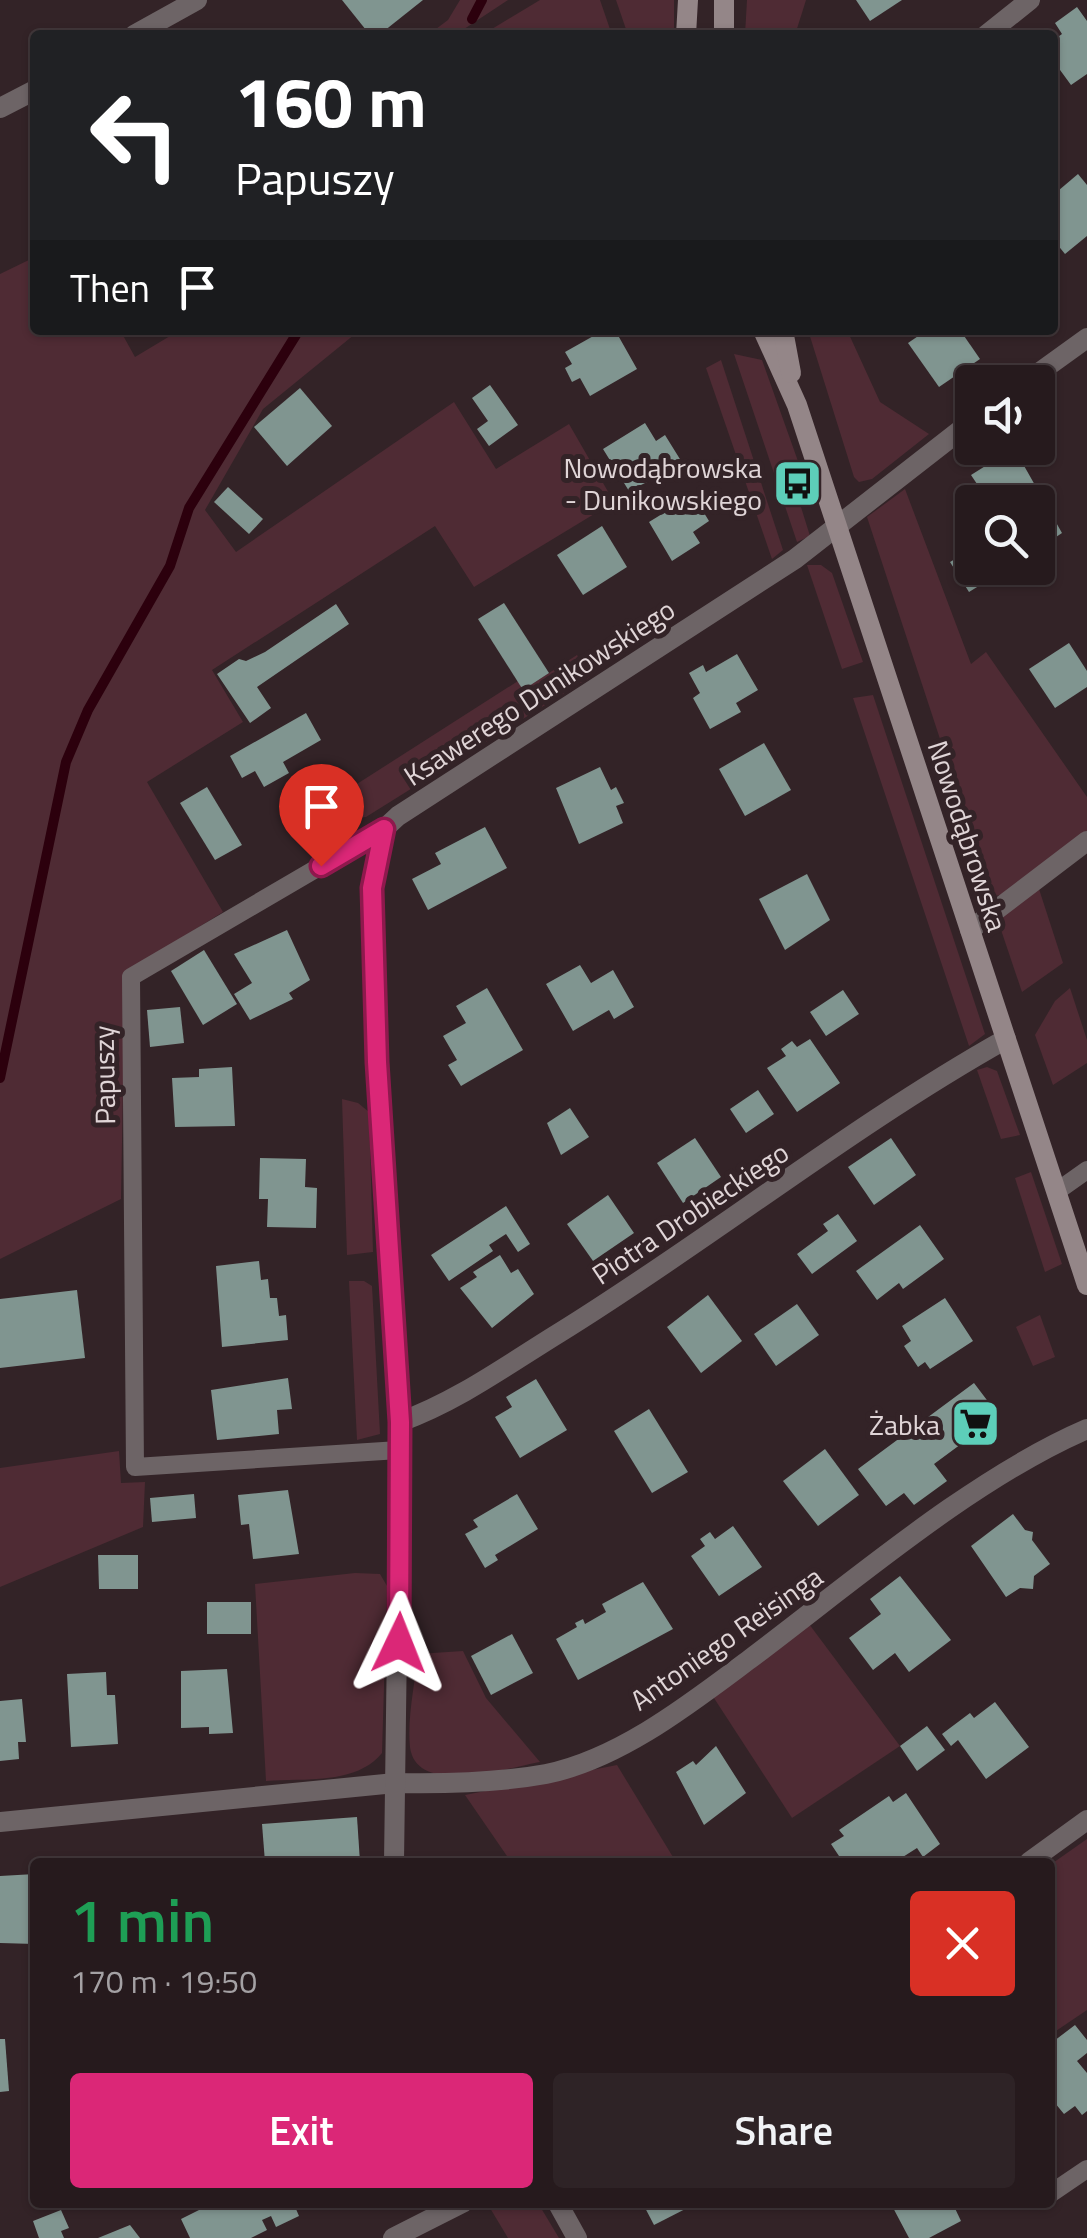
<!DOCTYPE html>
<html lang="en">
<head>
<meta charset="utf-8">
<style>
	:root { --surface:#261a1d; --page:#2e2326; --text:#f1f3f6; --muted:#a4a1a4; --line:#42383b; --accent:#db2777 }
	body { margin:0; font-family:"Titillium Web",sans-serif; background:var(--page); color:var(--text); height:100vh; display:flex; flex-direction:column; font-size:38px; white-space:nowrap }
	* { box-sizing:border-box; margin:0 }
	p { font-size:32px; color:var(--muted) }
	.icon { flex:none; width:55px; height:55px; fill:none; stroke:currentColor; stroke-width:2; stroke-linecap:round; stroke-linejoin:round }
	.map { position:relative; flex:1; overflow:hidden }
	.panel { position:absolute; left:30px; top:1858px; width:1025px; height:350px; display:flex; flex-direction:column; background:var(--surface); border-radius:10px; box-shadow:0 2px 8px #0004,0 0 0 2px var(--line) }
	.panel>* { flex:none }
	.top-card { position:absolute; left:30px; top:30px; width:1028px; height:305px; border-radius:10px; box-shadow:0 2px 8px #0004,0 0 0 2px var(--line); background:#202124; color:#fff; overflow:hidden }
	.buttons { position:absolute; left:955px; top:365px; display:grid; gap:20px }
	.buttons a { display:grid; place-items:center; width:100px; height:100px; border-radius:10px; background:var(--surface); box-shadow:0 2px 8px #0004,0 0 0 2px var(--line); font-size:50px }
	.pin { position:absolute; display:grid; place-items:center; width:85px; height:85px; color:#fff; margin:-102px -42px; border-radius:50% 50% 50% 0; rotate:-45deg; box-shadow:0 0 10px #0007 }
	.pin .icon { rotate:45deg }
	.me { position:absolute; width:110px; margin:-55px; rotate:2deg; stroke-linejoin:round; filter:drop-shadow(0 0 8px #0008) }
	.turn { display:flex; align-items:center; gap:35px; height:210px; padding:0 40px; font-size:45px }
	.turn .icon { width:130px; height:130px; stroke-width:2.5 }
	.turn b { display:block; font-size:70px; line-height:85px }
	.then { display:flex; align-items:center; height:95px; padding:0 40px; background:#0003; gap:20px; font-size:38px }
	.round { display:grid; place-items:center; flex:none; width:105px; height:105px; border-radius:10px; background:var(--page) }
	.overview { display:flex; align-items:center; justify-content:space-between; height:170px; padding:0 40px }
	h1 { font-size:60px; font-weight:600; line-height:75px; color:#1e9e55 }
	.action { display:flex; gap:20px; margin-top:auto; padding:20px 40px }
	.action a { flex:1; height:115px; border-radius:10px; background:var(--accent); color:#fff; font-size:40px; font-weight:600; line-height:115px; text-align:center }
	.action a+a { background:var(--page); color:var(--text) }
	.map>svg:first-child { display:block }
	.green { fill:#4f2b34 }
	.lines { fill:none; stroke-linecap:round; stroke-linejoin:round }
	.stream { stroke:#2c000d; stroke-width:10 }
	.building { fill:#809590 }
	.lane { stroke:#6d6466; stroke-width:18 }
	.street { stroke:#6d6466; stroke-width:20 }
	.secondary { stroke:#948688; stroke-width:20 }
	.route-casing { stroke:#8e194d; stroke-width:25 }
	.route { stroke:#db2777; stroke-width:18 }
	.labels { text-anchor:middle; dominant-baseline:central; stroke-width:10; stroke-linejoin:round; paint-order:stroke }
	.poi-label { font-size:28px; fill:#e0d5d7; stroke:#332327; text-anchor:end }
	.street-label { font-size:28px; fill:#e0d5d7; stroke:#332327 }
</style>
</head>
<body>
<div class="map">
<svg width="1087" height="2238" viewBox="0 0 1087 2238">
	<rect width="100%" height="100%" fill="#332327"/>
	<g class="green">
		<path d="M460,0H508L455,35H428L448,20Z"/>
		<path d="M540,0H600L612,35H482Z"/>
		<path d="M616,0H674V35H628Z"/>
		<path d="M747,0H806L795,35H745Z"/>
		<path d="M35,257V330H120L135,357L180,330H360L263,409L205,510L236,552L454,402L496,469L569,424L614,502L474,587L435,526L212,670L243,722L147,782L223,912L125,973L121,1199L0,1259V274Z"/>
		<path d="M808,330H847L880,402L929,434L872,479L859,482L854,477Z"/>
		<path d="M734,354L762,360L799,464L791,475L810,536L797,542Z"/>
		<path d="M721,360L783,550L772,559L706,368Z"/>
		<path d="M905,489L971,664L986,652L1087,797V832L1011,892L992,897L867,517Z"/>
		<path d="M807,565H821L832,573L863,662L842,669Z"/>
		<path d="M577,655L590,677L366,817L336,820L335,798L518,681L524,689Z"/>
		<path d="M873,695L985,1034L969,1046L853,698Z"/>
		<path d="M1039,889L1063,963L1022,992L997,918Z"/>
		<path d="M1070,988L1087,1040V1063L1053,1085L1035,1035L1055,1001Z"/>
		<path d="M987,1067L997,1071L1020,1135L1001,1139L977,1070Z"/>
		<path d="M342,1099L358,1103L369,1112L373,1252L347,1255Z"/>
		<path d="M1031,1172L1062,1264L1045,1272L1015,1178Z"/>
		<path d="M349,1281H364L372,1286L380,1434L357,1440Z"/>
		<path d="M1040,1315L1055,1357L1033,1366L1016,1327Z"/>
		<path d="M119,1451L121,1483L145,1482L143,1527L0,1587V1468Z"/>
		<path d="M355,1573L380,1574L387,1586L382,1753C356,1785 305,1778 266,1781L255,1584Z"/>
		<path d="M809,1624L900,1746L792,1818L712,1695Z"/>
		<path d="M463,1651L486,1698L540,1762C507,1768 416,1797 410,1747C407,1718 415,1683 418,1654Z"/>
		<path d="M617,1765L676,1862H511L465,1795Z"/>
		<path d="M1087,1839V2010L1050,2035V1865Z"/>
		<path d="M500,2203H538L559,2238H508L490,2208Z"/>
	</g>
	<g class="lines">
		<g class="stream">
			<path d="M472,19L482,0"/>
			<path d="M0,1078L66,762L88,710L170,566L189,508L299,330"/>
		</g>
	</g>
	<g class="building">
		<path d="M342,0H423L379,35H370Z"/>
		<path d="M856,0H902L870,21Z"/>
		<path d="M1077,7L1087,21V74L1071,85L1052,59V41L1062,34L1055,23Z"/>
		<path d="M1078,174L1087,185V236L1065,254L1052,238V196Z"/>
		<path d="M604,330H615L637,369L590,396L580,378L572,382L565,368L572,364L565,352Z"/>
		<path d="M927,330H960L980,359L939,387L908,343Z"/>
		<path d="M490,385L518,425L489,446L477,429L488,421L472,398Z"/>
		<path d="M300,388L332,426L287,466L254,427Z"/>
		<path d="M645,423L656,441L665,435L683,464L629,491L603,449Z"/>
		<path d="M1014,448L1062,533L1038,549V502H989L971,475Z"/>
		<path d="M228,487L263,519L249,534L214,502Z"/>
		<path d="M693,495L709,521L693,532L700,543L672,561L649,522Z"/>
		<path d="M602,526L627,567L583,595L557,555Z"/>
		<path d="M972,549V568H1008L969,592L950,562Z"/>
		<path d="M504,603L549,673L523,690L478,619Z"/>
		<path d="M336,604L349,624L257,687L271,708L250,723L217,674L239,659L246,661L265,652Z"/>
		<path d="M1069,643L1087,671V687L1055,708L1029,669Z"/>
		<path d="M737,654L758,690L736,703L741,712L710,729L693,698L700,693L689,673L703,665L706,672Z"/>
		<path d="M306,713L321,740L283,762L289,773L264,787L255,771L242,778L230,756Z"/>
		<path d="M764,743L791,790L745,816L719,769Z"/>
		<path d="M600,767L611,790L616,787L624,803L616,806L623,823L579,844L556,788Z"/>
		<path d="M207,787L242,845L215,860L180,803Z"/>
		<path d="M485,827L507,868L428,910L412,879L441,864L435,853Z"/>
		<path d="M807,874L830,920L785,950L759,899Z"/>
		<path d="M287,930L310,980L289,993L293,999L250,1020L234,994L252,983L234,954Z"/>
		<path d="M204,950L237,1004L203,1025L171,971Z"/>
		<path d="M580,965L591,983L613,970L634,1007L614,1019L609,1010L573,1031L546,984Z"/>
		<path d="M487,988L523,1050L461,1086L448,1065L457,1060L443,1036L466,1023L456,1006Z"/>
		<path d="M843,990L859,1014L826,1036L810,1012Z"/>
		<path d="M180,1007L184,1043L150,1047L147,1010Z"/>
		<path d="M810,1039L840,1083L797,1112L767,1068L786,1056L781,1049L792,1041L797,1047Z"/>
		<path d="M232,1067L235,1126L175,1127L172,1078L199,1077V1069Z"/>
		<path d="M758,1090L774,1114L746,1133L730,1109Z"/>
		<path d="M570,1108L589,1137L561,1155L547,1123Z"/>
		<path d="M695,1138L721,1177L683,1203L657,1163Z"/>
		<path d="M891,1138L916,1175L874,1205L848,1167Z"/>
		<path d="M260,1158L306,1159L305,1187L317,1188L316,1228L267,1227L268,1199H259Z"/>
		<path d="M608,1195L634,1233L593,1261L567,1224Z"/>
		<path d="M506,1206L530,1244L518,1252L506,1234L489,1245L493,1251L449,1281L431,1255Z"/>
		<path d="M838,1214L857,1241L812,1274L797,1254L828,1231L823,1224Z"/>
		<path d="M920,1225L944,1259L903,1289L899,1283L877,1300L856,1271Z"/>
		<path d="M500,1255L511,1273L518,1269L534,1294L492,1328L460,1288L477,1277L473,1272Z"/>
		<path d="M259,1261L261,1280L268,1279L270,1298H277L279,1316L286,1315L288,1340L222,1347L216,1266Z"/>
		<path d="M77,1290L85,1358L0,1368V1299Z"/>
		<path d="M708,1295L742,1341L701,1373L667,1327Z"/>
		<path d="M945,1298L973,1341L930,1369L925,1362L918,1367L904,1346L911,1341L902,1326Z"/>
		<path d="M797,1304L819,1335L776,1366L754,1334Z"/>
		<path d="M288,1378L292,1409L277,1410L279,1434L217,1440L211,1390Z"/>
		<path d="M536,1379L567,1430L520,1458L495,1417L512,1407L506,1397Z"/>
		<path d="M974,1383L999,1416L934,1464L947,1481L914,1505L904,1493L886,1506L858,1469Z"/>
		<path d="M649,1409L688,1472L652,1493L614,1431Z"/>
		<path d="M825,1449L859,1495L818,1526L783,1481Z"/>
		<path d="M288,1490L299,1554L253,1559L249,1524L241,1525L238,1495Z"/>
		<path d="M194,1494L196,1518L152,1522L150,1498Z"/>
		<path d="M517,1494L538,1529L495,1555L498,1560L485,1568L465,1534L478,1527L473,1520Z"/>
		<path d="M1013,1514L1025,1530L1033,1532L1032,1540L1050,1564L1034,1576L1033,1589L1020,1588L1006,1597L971,1546Z"/>
		<path d="M733,1526L762,1567L719,1596L691,1556L705,1546L700,1539L710,1532L715,1539Z"/>
		<path d="M98,1555H138V1589H99Z"/>
		<path d="M900,1576L951,1640L909,1672L895,1653L873,1670L849,1638L881,1614L870,1599Z"/>
		<path d="M643,1582L673,1629L578,1680L556,1639L577,1627L575,1623L583,1619L585,1624L606,1612L602,1604Z"/>
		<rect x="207" y="1602" width="44" height="32"/>
		<path d="M512,1634L533,1673L491,1695L471,1656Z"/>
		<path d="M227,1669L233,1733L209,1734V1727L181,1728V1671Z"/>
		<path d="M106,1672L107,1695H115L118,1744L71,1747L67,1674Z"/>
		<path d="M22,1699L26,1742H18L19,1759L0,1761V1701Z"/>
		<path d="M995,1702L1029,1747L986,1779L958,1740L951,1746L942,1734L970,1713L974,1718Z"/>
		<path d="M927,1726L945,1750L917,1771L900,1746Z"/>
		<path d="M716,1746L746,1793L704,1825L676,1772L693,1761L696,1765Z"/>
		<path d="M906,1793L940,1844L923,1857L917,1848L895,1862H843L831,1844L844,1836L839,1830L889,1796L893,1802Z"/>
		<path d="M357,1817L360,1862H265L262,1824Z"/>
		<path d="M35,1874V1944L0,1943V1876Z"/>
		<path d="M1075,2025L1087,2040V2053L1077,2061L1087,2073V2111L1082,2115L1075,2106L1064,2114L1050,2097V2044Z"/>
		<path d="M0,2039H5L9,2091L0,2092Z"/>
		<path d="M198,2202H293L299,2216L276,2227L271,2216L262,2220L267,2230L251,2238H190L181,2219L201,2209Z"/>
		<path d="M642,2202H699L654,2225Z"/>
		<path d="M890,2202H952L961,2221L929,2238H909Z"/>
		<path d="M61,2210L69,2228L61,2231L64,2238H39L33,2221Z"/>
		<path d="M130,2225L140,2238H98Z"/>
	</g>
	<g class="lines">
		<g class="lane">
			<path d="M384,829L131,977L135,1467L399,1450"/>
			<path d="M1056,1192L1087,1170"/>
			<path d="M1050,2194L1087,2169"/>
		</g>
		<g class="street">
			<path d="M134,35L197,0"/>
			<path d="M986,35L1030,0"/>
			<path d="M0,108L35,90"/>
			<path d="M1026,382L1087,338"/>
			<path d="M970,930L1087,841"/>
			<path d="M400,1422C458,1401 507,1365 559,1333C711,1239 851,1126 1006,1039"/>
			<path d="M0,1822L395,1783C446,1784 497,1783 546,1774C620,1759 691,1703 750,1659C850,1584 973,1478 1087,1429"/>
			<path d="M394,1862L400,1422L377,1062L372,888L384,829L398,816L795,559L972,421"/>
			<path d="M1029,1862L1087,1820"/>
			<path d="M557,2202L577,2238"/>
			<path d="M393,2238L464,2202"/>
		</g>
		<g class="secondary">
			<path d="M724,0V35"/>
			<path d="M686,35L688,0"/>
			<path d="M763,330L797,405L1087,1285"/>
			<path d="M783,330L791,373"/>
		</g>
	</g>
	<g class="lines">
		<defs>
			<path id="route" d="M321,866L384,829L372,888L377,1062L400,1422L399,1643"/>
		</defs>
		<use href="#route" class="route-casing"/>
		<use href="#route" class="route"/>
	</g>
	<defs>
		<symbol id="bus-square" viewBox="-11 -11 22 22"><rect x="-9" y="-9" width="18" height="18" rx="4" fill="#5dceb9" stroke="#332327"/><path d="M-5-6H5V4H4V6H2V4H-2V6H-4V4H-5ZM-3.5-4V0h7V-4ZM-3.5 1.2v1.5H-2V1.2ZM2 1.2v1.5H3.5V1.2Z" fill="#111"/></symbol>
		<symbol id="supermarket-square" viewBox="-11 -11 22 22"><rect x="-9" y="-9" width="18" height="18" rx="4" fill="#5dceb9" stroke="#332327"/><path d="M-6-5.5h2.5l.6 2H6L4.5 2H-2.5L-4.4-4H-6ZM-1.5 3.2a1.3 1.3 0 1 0 .1 0ZM3 3.2a1.3 1.3 0 1 0 .1 0Z" fill="#111"/></symbol>
	</defs>
	<g fill-rule="evenodd">
		<use href="#bus-square" x="770" y="456" width="55" height="55"/>
		<use href="#supermarket-square" x="948" y="1396" width="55" height="55"/>
	</g>
	<g class="labels">
		<g class="poi-label">
			<text x="762" y="467">Nowodąbrowska<tspan x="762" dy="32">- Dunikowskiego</tspan></text>
			<text x="940" y="1424">Żabka</text>
		</g>
		<g class="street-label">
			<text transform="translate(539 692) rotate(-33)">Ksawerego Dunikowskiego</text>
			<text transform="translate(968 836) rotate(72)">Nowodąbrowska</text>
			<text transform="translate(104 1075) rotate(-91)">Papuszy</text>
			<text transform="translate(690 1213) rotate(-34)">Piotra Drobieckiego</text>
			<text transform="translate(726 1638) rotate(-35)">Antoniego Reisinga</text>
		</g>
	</g>
</svg>
<div class="buttons">
<a><svg class="icon" aria-label="sound" viewBox="0 0 24 24"><path d="M4 9h4l5-4v14l-5-4H4zM17 9q2 3 0 6"/></svg></a>
<a><svg class="icon" aria-label="search" viewBox="0 0 24 24"><circle cx="10" cy="10" r="6"/><path d="M15 15l6 6"/></svg></a>
</div>
<div class="pin" style="left:321px;top:866px;background:#d93025"><svg class="icon" aria-label="arrive" viewBox="0 0 24 24"><path d="M6 21V4h12l-3 4 3 4H6"/></svg></div>
<svg class="me" style="left:399px;top:1643px" viewBox="-20 -20 40 40"><path d="M0-17L14 15 0 8-14 15z" fill="#db2777" stroke="#fff" stroke-width="4"/></svg>
<div class="top-card">
<div class="turn"><svg class="icon" aria-label="left" viewBox="0 0 24 24"><path d="M17 20v-9H6M10 6l-5 5 5 5"/></svg><div><b>160 m</b>Papuszy</div></div>
<div class="then">Then<svg class="icon" aria-label="arrive" viewBox="0 0 24 24"><path d="M6 21V4h12l-3 4 3 4H6"/></svg></div>
</div>
<section class="panel">
<div class="overview"><div><h1>1 min</h1><p>170 m · 19:50</p></div><a class="round" style="background:#d93025;color:#fff"><svg class="icon" aria-label="close" viewBox="0 0 24 24"><path d="M6 6l12 12M18 6L6 18"/></svg></a></div>
<div class="action"><a>Exit</a><a>Share</a></div>
</section>
</div>
</body>
</html>
